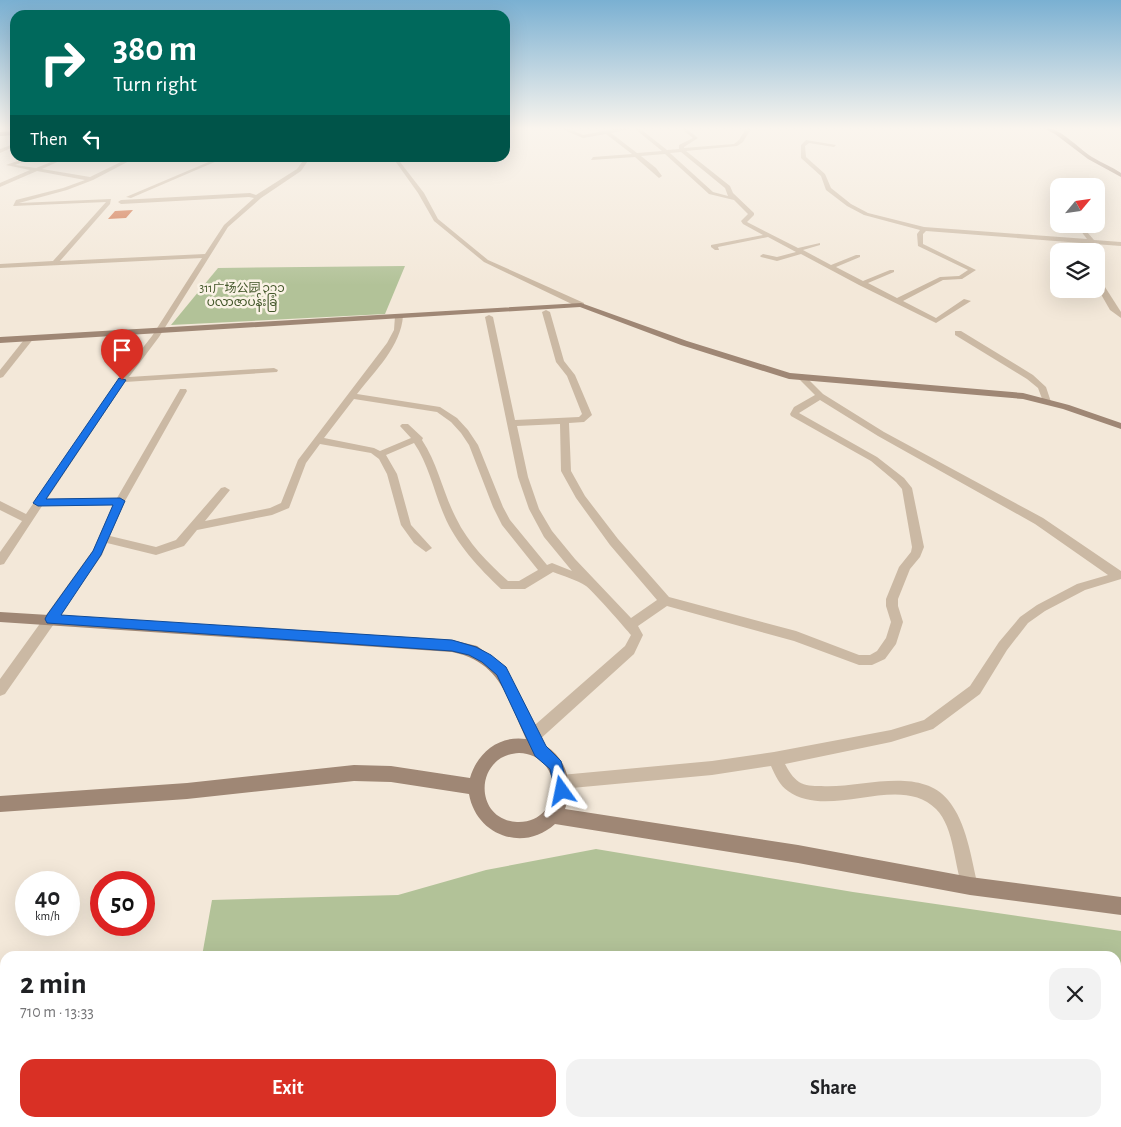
<!DOCTYPE html>
<html lang="en">
<head>
<meta charset="utf-8">
<style>
	:root { --surface:#fff; --page:#f2f2f2; --text:#202124; --muted:#757577; --accent:#d93025 }
	body { margin:0; font-family:"Alegreya Sans","Noto Sans SC","Noto Sans Myanmar",sans-serif; background:var(--page); color:var(--text); height:100vh; display:flex; flex-direction:column; font-size:19px; white-space:nowrap }
	* { box-sizing:border-box; margin:0 }
	p { font-size:16px; color:var(--muted) }
	.icon { flex:none; width:28px; height:28px; fill:none; stroke:currentColor; stroke-width:2; stroke-linecap:round; stroke-linejoin:round }
	.map { position:relative; flex:1; overflow:hidden }
	.drawer { position:absolute; left:0px; top:951px; width:1121px; height:176px; display:flex; flex-direction:column; background:var(--surface); border-radius:15px 15px 0 0; box-shadow:0 5px 20px #0002 }
	.drawer>* { flex:none }
	.guide { position:absolute; left:10px; top:10px; width:500px; height:152px; border-radius:15px; box-shadow:0 5px 20px #0002; background:#00695c; color:#fff; overflow:hidden }
	.needle { width:32px; rotate:61deg }
	.fabs { position:absolute; left:1050px; top:178px; display:grid; gap:10px }
	.fabs a { display:grid; place-items:center; width:55px; height:55px; border-radius:10px; background:var(--surface); box-shadow:0 5px 20px #0002; font-size:25px }
	.speed { position:absolute; left:15px; top:871px; display:flex; gap:10px; font-size:25px; font-weight:700; text-align:center }
	.speed>* { display:grid; place-content:center; width:65px; height:65px; border-radius:50%; background:var(--surface); box-shadow:0 5px 20px #0002; line-height:1 }
	.speed small { font-size:12px; font-weight:400 }
	.speed .limit { border:8px solid #d22; background:#fff; color:#111 }
	.pin { position:absolute; display:grid; place-items:center; width:42px; height:42px; color:#fff; margin:-51px -21px; border-radius:50% 50% 50% 0; rotate:-45deg; box-shadow:0 0 5px #0007 }
	.pin .icon { rotate:45deg }
	.me { position:absolute; width:55px; margin:-28px; rotate:348deg; stroke-linejoin:round; filter:drop-shadow(0 0 4px #0008) }
	.turn { display:flex; align-items:center; gap:18px; height:105px; padding:0 20px; font-size:22px }
	.turn .icon { width:65px; height:65px; stroke-width:2.5 }
	.turn b { display:block; font-size:35px; line-height:42px }
	.then { display:flex; align-items:center; height:48px; padding:0 20px; background:#0003; gap:10px; font-size:19px }
	.round { display:grid; place-items:center; flex:none; width:52px; height:52px; border-radius:15px; background:var(--page) }
	.head { display:flex; align-items:center; justify-content:space-between; height:85px; padding:0 20px }
	h1 { font-size:30px; font-weight:700; line-height:38px }
	.button { display:flex; gap:10px; margin-top:auto; padding:10px 20px }
	.button a { flex:1; height:58px; border-radius:15px; background:var(--accent); color:#fff; font-size:20px; font-weight:700; line-height:58px; text-align:center }
	.button a+a { background:var(--page); color:var(--text) }
	.map>svg:first-child { display:block }
	.green { fill:#b2c298 }
	.building { fill:#cd693d }
	.lines { fill:none; stroke-linecap:round; stroke-linejoin:round }
	.street { fill:#cbb9a4; fill-rule:evenodd }
	.secondary { fill:#9f8775; fill-rule:evenodd }
	.route { fill:#1a73e8; stroke:#114b97 }
	.labels { text-anchor:middle; dominant-baseline:central; stroke-width:5; stroke-linejoin:round; paint-order:stroke }
	.far-park-label { font-size:12px; fill:#425629; stroke:#faf2e5 }
</style>
</head>
<body>
<div class="map">
<svg width="1121" height="1127" viewBox="0 0 1121 1127">
	<rect width="100%" height="100%" fill="#f3e8d9"/>
	<g class="green">
		<path d="M405,266L385,314L171,325L218,268Z"/>
		<path d="M596,849L853,892L1121,931V1127H170L171,1122H1116V956H202L212,900L398,895L486,870Z"/>
	</g>
	<path class="building" d="M133,210L126,218L108,219L115,211Z"/>
	<g class="lines">
		<g class="street">
			<path d="M557,127H564L583,135L624,127H638L667,150L679,149V145L693,138L679,127H684L698,138L684,147V148L734,144L739,140L747,127H752L743,142L737,146L686,151L730,186L733,193L754,213V215L747,222L798,248L820,243V245L803,250L831,265L856,255H860V257L836,267L863,281L890,270H894V272L868,283L897,298L940,277L959,276L968,270L918,246L917,234L920,230L864,215L847,206L826,190L821,176L801,158V145L806,140L836,145L834,147L809,143L805,146L806,157L825,174L831,188L851,204L868,213L924,227L1087,239L1077,226L1080,224L1094,240L1121,242V246L926,231L923,234V244L976,270L962,279L943,280L903,301L936,318L964,299L971,301L936,323L859,285L801,254L777,261L761,257L760,256L763,254L777,257L796,252L768,237L718,247L719,250H715L711,247V245L763,235L743,224L741,221L748,214L734,200L709,194L665,154L641,156L656,168L662,176L659,178L635,157L591,160L593,157L632,154L606,134L583,138ZM634,128L662,151L637,153L611,133ZM681,152L725,188L728,196L713,192L670,153Z"/>
			<path d="M11,145L13,147L0,153V149Z"/>
			<path d="M26,158L28,160L15,165L36,168L61,158H66L42,169L90,177L129,158H135L93,180L67,190L19,203L111,199L110,204L60,261L205,254L224,225L254,198L249,197L121,204L118,202L121,200L250,193L256,195L297,169L305,158H310L301,171L261,198L228,227L159,337L129,377L274,368L278,370L277,372L125,382L47,499L117,498L179,391L180,389H186L187,391L125,501L110,536L156,547L176,540L221,488L225,487L230,490L205,521L270,508L281,503L298,460L387,343L394,330L395,316L399,314L403,316C401,346 375,371 357,394L440,407L457,418L468,430L478,445L503,507L510,520L547,565L552,563L572,571L544,537L529,509L518,477L485,317L489,315L493,317L515,420L579,417L582,414L567,376L556,362L542,312L546,310L550,312L564,361L575,375L592,415L584,422L569,423L571,471L585,496L618,539L669,597L796,631L859,655H870L877,651L886,638L891,622L886,606V599L899,567L911,552L912,547L902,489L896,482L871,461L791,416L790,414L794,407L815,395L797,377L801,374L804,375L823,394L884,432L1043,518L1121,571V579L1085,590L1045,611L1028,623L1007,650L980,694L933,729L891,742L785,764C788,770 793,778 799,782C805,786 813,786 821,786C859,789 919,765 948,800C967,823 971,858 978,886L976,892L970,894L964,892C954,868 955,828 936,809C899,772 830,821 788,791C780,786 775,775 771,766L712,775L561,789L556,787L554,782L556,777L561,775L712,761L774,752L891,730L924,720L970,686L999,642L1020,617L1037,605L1077,584L1108,575L1035,524L878,436L820,400L799,413L877,457L904,478L912,488L924,547L920,557L910,569L898,599V606L903,622L896,644L885,659L872,665H859L794,641L667,606L638,626L643,635L634,654L538,741L533,742L528,741L526,736L528,731L625,646L631,635C627,630 591,589 586,586C577,580 563,576 553,572L525,589H501C479,568 456,544 444,515C434,492 429,465 414,443L386,455L397,474L411,525L432,548L426,552L414,543L401,525L387,474L379,459L371,453L320,444L306,463L289,508L272,515L197,530L184,546L156,555L107,543L102,555L5,694L0,696V679L93,550L113,505L42,506L4,564L0,565V552L22,521L0,510V501L26,514L119,378L152,336L202,258L0,268V264L53,261L106,202L13,206L16,200L63,188L85,180L37,171L0,187V183L30,170L6,165ZM354,399L437,412L451,422L461,433L469,445L493,507L502,525L538,570L519,581H508C488,563 468,543 456,518C443,493 438,464 422,440L423,438L408,424H402L400,426L411,438L380,451L374,448L324,438ZM560,424L561,471L576,498L610,545L657,600L631,618L575,559L552,531L539,509L528,477L517,426Z"/>
			<path d="M218,158H224L131,198L126,197Z"/>
			<path d="M393,158H397L424,193L438,219L488,260L584,303V307H578L484,262L434,221L418,193Z"/>
			<path d="M1099,287H1105L1121,312V318L1110,310L1098,289Z"/>
			<path d="M955,331H961L1033,375L1046,387L1051,402L1050,404H1044L1038,388L1027,379L955,335Z"/>
			<path d="M27,336L34,338L3,377L0,378V370Z"/>
		</g>
		<g class="secondary">
			<path d="M1041,127C1061,127 1076,147 1092,157C1102,163 1112,167 1121,173V177L1088,159L1055,134Z"/>
			<path d="M15,131V135L0,136V132Z"/>
			<path d="M581,303L687,341L790,373L1023,393L1069,405L1121,423V429L1063,409L1023,399L789,379L681,345L580,307L0,343V337Z"/>
			<path d="M0,612L452,640L477,646L506,667L546,746C567,759 574,786 565,809L798,845L970,877L1121,897V915L970,895L798,863L555,824C523,853 476,835 469,794L391,782L354,781L187,799L0,812V796L187,783L354,765L391,766L470,778C477,753 499,735 526,739C507,698 501,662 452,652L0,622ZM519,753C566,755 563,824 517,822C473,820 474,755 519,753Z"/>
		</g>
	</g>
	<linearGradient id="sky" x2="0" y2="1"><stop stop-color="#7ab0d2"/><stop offset="0.45" stop-color="#faf5ee"/><stop offset="1" stop-color="#faf5ee" stop-opacity="0"/></linearGradient>
	<rect width="1121" height="285" fill="url(#sky)"/>
	<path class="route" d="M119,378L126,380L46,499L120,498L125,501L101,555L61,615L452,640L476,647L491,655L506,667L546,746L561,761L569,791L567,796L562,798L556,796L550,769L535,756L497,675L482,662L469,655L452,651L47,623L45,619L47,615L93,551L113,505L38,506L33,503Z"/>
	<g class="labels">
		<g class="far-park-label">
			<text x="242" y="288">311广场公园 ၃၁၁<tspan x="242" dy="14">ပလာဇာပန်းခြံ</tspan></text>
		</g>
	</g>
</svg>
<div class="fabs">
<a><svg class="needle" viewBox="-14 -14 28 28"><path d="M0-13l5 13h-10z" fill="#e53935"/><path d="M0 13l5-13h-10z" fill="#757577"/></svg></a>
<a><svg class="icon" aria-label="layers" viewBox="0 0 24 24"><path d="M12 4l9 5-9 5-9-5zM3 14l9 5 9-5"/></svg></a>
</div>
<div class="speed"><div>40<small>km/h</small></div><div class="limit">50</div></div>
<div class="pin" style="left:122px;top:380px;background:#d93025"><svg class="icon" aria-label="arrive" viewBox="0 0 24 24"><path d="M6 21V4h12l-3 4 3 4H6"/></svg></div>
<svg class="me" style="left:562px;top:791px" viewBox="-20 -20 40 40"><path d="M0-17L14 15 0 8-14 15z" fill="#1a73e8" stroke="#fff" stroke-width="4"/></svg>
<div class="guide">
<div class="turn"><svg class="icon" aria-label="right" viewBox="0 0 24 24"><path d="M7 20v-9h11M14 6l5 5-5 5"/></svg><div><b>380 m</b>Turn right</div></div>
<div class="then">Then<svg class="icon" aria-label="left" viewBox="0 0 24 24"><path d="M17 20v-9H6M10 6l-5 5 5 5"/></svg></div>
</div>
<section class="drawer">
<div class="head"><div><h1>2 min</h1><p>710 m · 13:33</p></div><a class="round"><svg class="icon" aria-label="close" viewBox="0 0 24 24"><path d="M6 6l12 12M18 6L6 18"/></svg></a></div>
<div class="button"><a>Exit</a><a>Share</a></div>
</section>
</div>
</body>
</html>
